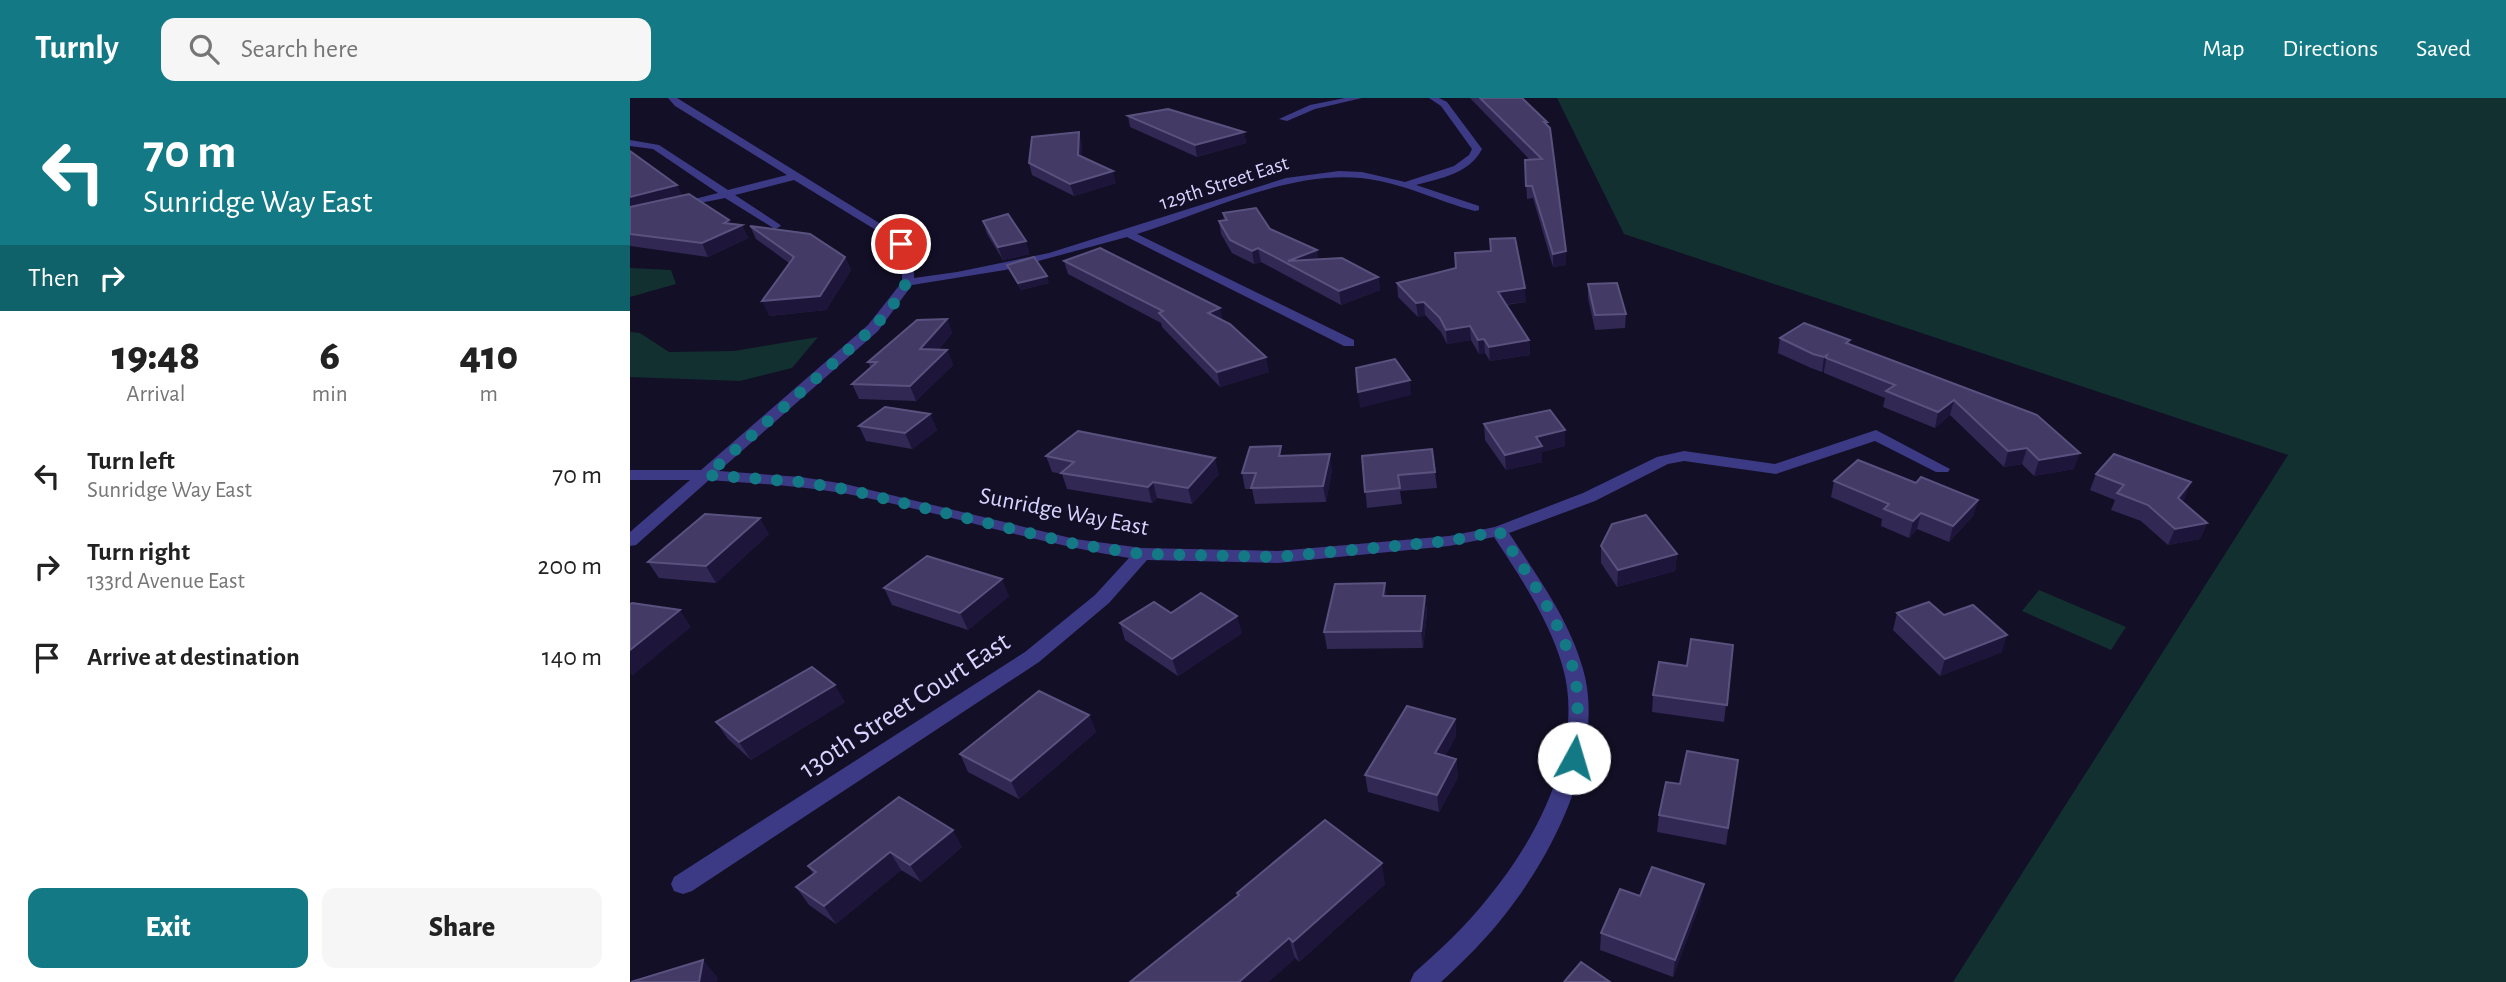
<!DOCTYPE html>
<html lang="en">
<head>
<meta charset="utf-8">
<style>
	:root { --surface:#fff; --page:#f6f6f6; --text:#222; --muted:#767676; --accent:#137a85 }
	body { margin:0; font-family:"Alegreya Sans",sans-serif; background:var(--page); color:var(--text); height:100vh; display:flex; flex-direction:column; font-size:26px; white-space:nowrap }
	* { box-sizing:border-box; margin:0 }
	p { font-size:23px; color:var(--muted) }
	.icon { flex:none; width:38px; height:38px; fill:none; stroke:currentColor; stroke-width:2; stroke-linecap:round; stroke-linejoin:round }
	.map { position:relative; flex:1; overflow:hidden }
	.side { display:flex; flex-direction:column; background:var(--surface); width:630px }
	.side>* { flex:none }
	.banner { background:#137a85; color:#fff; overflow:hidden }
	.pin { position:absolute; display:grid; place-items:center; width:60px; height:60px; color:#fff; margin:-30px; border:4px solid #fff; border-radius:50%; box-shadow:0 2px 7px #0007 }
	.me { position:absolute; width:77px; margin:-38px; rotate:6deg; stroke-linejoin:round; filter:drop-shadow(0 0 5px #0008) }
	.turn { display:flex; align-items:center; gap:24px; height:147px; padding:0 28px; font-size:32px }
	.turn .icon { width:91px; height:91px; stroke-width:2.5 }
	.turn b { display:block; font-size:49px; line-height:60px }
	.then { display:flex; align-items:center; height:66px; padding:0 28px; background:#0003; gap:14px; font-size:26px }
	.eta { display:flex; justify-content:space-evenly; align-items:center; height:119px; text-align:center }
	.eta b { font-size:42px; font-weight:800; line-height:49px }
	.primary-button { display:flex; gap:14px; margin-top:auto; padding:14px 28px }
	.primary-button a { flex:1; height:80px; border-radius:14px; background:var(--accent); color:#fff; font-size:28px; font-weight:800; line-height:80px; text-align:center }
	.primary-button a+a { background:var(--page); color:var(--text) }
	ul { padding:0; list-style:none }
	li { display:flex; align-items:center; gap:21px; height:91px; padding:0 28px }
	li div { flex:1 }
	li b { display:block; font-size:26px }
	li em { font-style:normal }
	header { display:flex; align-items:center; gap:42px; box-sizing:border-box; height:98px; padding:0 35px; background:var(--accent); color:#fff }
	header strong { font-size:33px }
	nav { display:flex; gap:38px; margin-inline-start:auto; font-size:24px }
	.search { width:490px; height:63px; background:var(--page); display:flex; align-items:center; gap:18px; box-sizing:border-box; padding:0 24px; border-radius:14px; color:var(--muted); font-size:26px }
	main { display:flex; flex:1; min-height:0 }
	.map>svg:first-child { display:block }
	.green { fill:#12302f }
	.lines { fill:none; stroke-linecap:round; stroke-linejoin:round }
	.minor { fill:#3d3a85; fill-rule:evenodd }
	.wall { fill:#312854 }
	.shaded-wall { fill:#1d163a }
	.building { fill:#433a66; stroke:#5a527e; stroke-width:2 }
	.route { stroke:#137a85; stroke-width:12; stroke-dasharray:0 21.6 }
	.labels { text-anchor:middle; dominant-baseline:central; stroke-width:5; stroke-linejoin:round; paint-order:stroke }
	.far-street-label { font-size:21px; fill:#d9d4ff; stroke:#130f26 }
	.street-label { font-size:24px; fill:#d9d4ff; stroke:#130f26 }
	.near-street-label { font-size:28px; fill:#d9d4ff; stroke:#130f26 }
</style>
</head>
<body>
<header>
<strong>Turnly</strong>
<div class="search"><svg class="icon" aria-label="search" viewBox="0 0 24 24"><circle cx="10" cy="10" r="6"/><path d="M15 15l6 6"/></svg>Search here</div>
<nav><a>Map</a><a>Directions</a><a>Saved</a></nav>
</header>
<main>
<section class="side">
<div class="banner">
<div class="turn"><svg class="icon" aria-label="left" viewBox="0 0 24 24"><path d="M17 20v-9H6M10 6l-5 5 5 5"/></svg><div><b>70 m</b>Sunridge Way East</div></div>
<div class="then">Then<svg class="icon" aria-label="right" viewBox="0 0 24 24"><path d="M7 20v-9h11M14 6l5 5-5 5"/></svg></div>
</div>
<div class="eta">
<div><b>19:48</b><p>Arrival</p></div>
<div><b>6</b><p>min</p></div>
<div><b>410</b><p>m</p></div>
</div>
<ul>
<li><svg class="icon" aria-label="left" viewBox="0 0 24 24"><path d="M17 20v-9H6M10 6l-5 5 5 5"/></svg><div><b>Turn left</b><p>Sunridge Way East</p></div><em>70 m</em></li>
<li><svg class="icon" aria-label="right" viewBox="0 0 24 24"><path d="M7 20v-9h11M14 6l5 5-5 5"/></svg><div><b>Turn right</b><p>133rd Avenue East</p></div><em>200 m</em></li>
<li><svg class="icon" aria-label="arrive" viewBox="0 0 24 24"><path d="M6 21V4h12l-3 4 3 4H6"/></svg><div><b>Arrive at destination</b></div><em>140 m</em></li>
</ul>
<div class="primary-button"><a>Exit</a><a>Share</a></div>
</section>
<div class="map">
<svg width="1876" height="884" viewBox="0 0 1876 884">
	<rect width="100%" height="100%" fill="#130f26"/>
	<g class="green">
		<path d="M927,0H1876V884H1323L1658,357L994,136Z"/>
		<path d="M0,170L41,172L46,186L0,199Z"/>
		<path d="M0,234L10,235L39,254L104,253L188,239L162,270L110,283L0,279Z"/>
		<path d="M1409,492L1496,529L1481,552L1392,513Z"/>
	</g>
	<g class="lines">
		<g class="minor">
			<path d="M38,0H47L267,136L284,157V180L327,174L419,155L656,80L709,73L732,74L775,84L824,68L839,57L842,51L811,8L799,0H809L817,4L852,51C839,76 811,80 786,87L849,108V112L845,113C807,103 771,84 731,80C657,73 577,114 507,136L724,242V248H714L497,139L375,172L282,187L248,233L89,373L171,379L215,386L445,441L512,450L648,453L819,438L865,429L953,395L1027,359L1054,353L1145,366L1246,332L1320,371L1318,374H1306L1245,343L1146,376L1054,363L1038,366L965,403L879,435C907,478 939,521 953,571C976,650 925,753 877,814C858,839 835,862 811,884H780L784,875C810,852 836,828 858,800C907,741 955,649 933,570C920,523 891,480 864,439L819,448L648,465L517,462L479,505L409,564L62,793L53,796L44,793L41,786L44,779L395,554L465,497L499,460C402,445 309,413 212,395C168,388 124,385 79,382L6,447L0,448V434L60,382H0V372H71L238,227L272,184V157L259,140L164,82L105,97L149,126L151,128L145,131L95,100L45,110V106L88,95L23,51L0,48V42L29,47L98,92L157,77L45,8Z"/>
			<path d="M715,0H732L685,11L657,23L649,21L680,7Z"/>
		</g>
	</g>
	<g class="wall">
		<path d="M840,0H892L917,28L936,167L923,169L903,100L897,101L895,62H900Z"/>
		<path d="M498,18L614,34L616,45L567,59L500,29Z"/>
		<path d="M452,46L451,58L486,85L444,98L402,77L399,65Z"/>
		<path d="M0,53L53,98L99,122L100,125L112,127L118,140L78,159L0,148Z"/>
		<path d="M593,115L640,131L687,152L688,161L748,179L750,192L711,207L631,164L624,166L602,155L591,136L589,123H594Z"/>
		<path d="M353,123L400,156L373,162L357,136Z"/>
		<path d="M120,128L215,159L221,172L196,212L139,218L159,165L126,141Z"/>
		<path d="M860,141L896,204L876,207L899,242L900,257L860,263L855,255L849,256L841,242L817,246L811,234L795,217L788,219L768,199L767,185L826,170L860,153Z"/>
		<path d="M434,163L592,222L639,274L590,289L532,229L531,225L438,176Z"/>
		<path d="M377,167L419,185L391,192L380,173Z"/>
		<path d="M958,186L996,216L995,230L965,232L958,200Z"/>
		<path d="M317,221L322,235L308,252H317L323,267L286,303L229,301L222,286L241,270L238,264Z"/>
		<path d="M1150,240L1219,246L1407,317L1444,371L1404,378L1392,366L1374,369L1320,317L1305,330L1253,309L1255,300L1194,275V273L1192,274L1181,270L1148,255Z"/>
		<path d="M300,316L307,332L282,351L236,343L229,328Z"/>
		<path d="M854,326L935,348L912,354V364L876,372L855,342Z"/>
		<path d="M416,358L589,376L562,406L527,400L522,405L437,391L432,376L422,374Z"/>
		<path d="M653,358L702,372L696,404L625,406L622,391H615L612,375Z"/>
		<path d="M732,358L805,374L807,390L770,393L772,406L737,410Z"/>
		<path d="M1466,376L1555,400L1552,403L1577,425L1570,441L1538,447L1511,423L1481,412L1485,402L1460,392Z"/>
		<path d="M1204,383L1286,385L1348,402L1343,418L1319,444L1287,431L1279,440L1251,428L1252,421L1201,399Z"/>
		<path d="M139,436L86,485L29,480L18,464Z"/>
		<path d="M971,448L1047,456L1045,473L987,489L971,465Z"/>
		<path d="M254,490L379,498L338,532L262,507Z"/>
		<path d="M757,498H795L797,515L793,550L697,551L694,534Z"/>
		<path d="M541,515L612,535L548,578L495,542L490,525Z"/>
		<path d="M1267,515L1372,554L1310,578L1263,532Z"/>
		<path d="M1103,547L1094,624L1022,614L1023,597L1057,568Z"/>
		<path d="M215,604L121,662L98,641L86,624Z"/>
		<path d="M459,617L466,634L389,701L338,674L330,656Z"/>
		<path d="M825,621L826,638L815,658L826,661L828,679L809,714L738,694L735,677Z"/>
		<path d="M1108,662L1096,747L1027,734L1029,717L1050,686Z"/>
		<path d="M269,699L332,749L291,784L271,772L206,826L179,807L166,789L183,776L178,768Z"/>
		<path d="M755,786L669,864L608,798L607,795Z"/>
		<path d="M1010,798L1071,803L1043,879L970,852L971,835Z"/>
	</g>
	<g class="shaded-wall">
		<path d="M449,34L452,46L451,69L448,57Z"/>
		<path d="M614,34L616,45L567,59L565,47Z"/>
		<path d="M483,73L486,85L444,98L440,86Z"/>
		<path d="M47,87L54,100L0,113V99Z"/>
		<path d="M99,122L103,131L112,127L118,140L78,159L72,145L94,125Z"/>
		<path d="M396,143L400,156L373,162L368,149Z"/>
		<path d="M628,150L631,164L624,166L622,153Z"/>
		<path d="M687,152L689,166L658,163Z"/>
		<path d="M936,153V167L923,169V156Z"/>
		<path d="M215,159L221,172L196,212L139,218L132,203Z"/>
		<path d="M417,178L419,185L391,192L388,185Z"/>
		<path d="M748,179L750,192L711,207L709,193Z"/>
		<path d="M895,190L896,204L868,207V194Z"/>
		<path d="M794,204L795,217L788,219L786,205Z"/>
		<path d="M590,210L593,224L578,215Z"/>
		<path d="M317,221L322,235L296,266L290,251Z"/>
		<path d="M840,228L841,242L817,246L816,232Z"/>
		<path d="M854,241L855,255L849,256L848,242Z"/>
		<path d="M899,242L900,257L860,263L859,249Z"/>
		<path d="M317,252L323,267L286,303L280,288Z"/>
		<path d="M1197,257L1194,273L1192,274L1194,259Z"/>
		<path d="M636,259L639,274L590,289L587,274Z"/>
		<path d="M780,282L781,297L730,310L728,294Z"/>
		<path d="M1324,302L1320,317L1305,330L1308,314Z"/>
		<path d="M300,316L307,332L282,351L275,335Z"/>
		<path d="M935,332V348L912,354V364L876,372L875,357L906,339Z"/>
		<path d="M1397,350L1392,366L1374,369L1378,353Z"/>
		<path d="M1450,355L1444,371L1404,378L1409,362Z"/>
		<path d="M700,356L702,372L696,404L693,388Z"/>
		<path d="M585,360L589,376L562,406L558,390Z"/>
		<path d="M523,384L527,400L522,405L518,389Z"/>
		<path d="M1561,384L1555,400L1541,416L1548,400Z"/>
		<path d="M1348,402L1343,418L1319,444L1323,428Z"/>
		<path d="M1291,415L1287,431L1279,440L1283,423Z"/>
		<path d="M130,420L139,436L86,485L76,468Z"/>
		<path d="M1577,425L1570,441L1538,447L1545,431Z"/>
		<path d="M1047,456L1045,473L987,489L988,472Z"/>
		<path d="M372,481L379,498L338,532L330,515Z"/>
		<path d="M755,485L758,502L753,498Z"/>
		<path d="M795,498L797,515L793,550L791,533Z"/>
		<path d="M50,512L61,529L2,578L0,574V552Z"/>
		<path d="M607,518L612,535L548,578L542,561Z"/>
		<path d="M1377,537L1372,554L1310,578L1315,561Z"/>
		<path d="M205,587L215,604L121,662L109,644Z"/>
		<path d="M459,617L466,634L389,701L381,683Z"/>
		<path d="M825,621L826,638L807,673L805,655Z"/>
		<path d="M826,661L828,679L809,714L807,697Z"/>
		<path d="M323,732L332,749L291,784L280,767Z"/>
		<path d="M260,754L271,772L206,826L194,808Z"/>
		<path d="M752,765L755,786L669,864L663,844Z"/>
		<path d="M1074,786L1071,803L1043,879L1045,862Z"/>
		<path d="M659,840L665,861L639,884H609Z"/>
		<path d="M73,862L88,880L87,884H69Z"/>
	</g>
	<g class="building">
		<path d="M850,0H892L917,24H914L920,30L936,153L923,156L902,88H896L895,62L912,61Z"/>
		<path d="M538,11L614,34L565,47L498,18Z"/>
		<path d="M449,34L448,57L483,73L440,86L399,65L402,39Z"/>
		<path d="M0,53L47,87L0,99Z"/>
		<path d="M59,96L99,122L94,125L112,127L72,145L0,136V109Z"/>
		<path d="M626,110L640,131L687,152L658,163L712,160L748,179L709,193L628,150L622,153L600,142L589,123L597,122L593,115Z"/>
		<path d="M378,116L396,143L368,149L353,123Z"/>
		<path d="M120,128L180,136L215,159L190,198L132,203L164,159Z"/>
		<path d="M885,140L895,190L868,194L899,242L859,249L854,241L848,242L840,228L816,232L810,220L794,204L786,205L767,185L826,170L825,155L861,153L860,141Z"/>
		<path d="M470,150L590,210L578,215L600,226L636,259L587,274L529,215L533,213L434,163Z"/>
		<path d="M404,159L417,178L388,185L377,167Z"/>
		<path d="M987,185L996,216L965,217L958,186Z"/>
		<path d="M317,221L290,251L317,252L280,288L222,286L247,264H238L287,222Z"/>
		<path d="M1174,225L1220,242L1216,245L1407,317L1450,355L1409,362L1397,350L1378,353L1324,302L1308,314L1256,293L1265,287L1196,260L1197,257L1194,259L1183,256L1150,240Z"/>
		<path d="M765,261L780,282L728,294L726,270Z"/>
		<path d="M255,309L300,316L275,335L229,328Z"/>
		<path d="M920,312L935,332L906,339L912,348L875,357L854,326Z"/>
		<path d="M448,333L585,360L558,390L523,384L518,389L431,375L444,364L416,358Z"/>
		<path d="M651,348L649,358L700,356L693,388L621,390L626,375H612L620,349Z"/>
		<path d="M802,351L805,374L768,377L770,390L735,394L732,358Z"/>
		<path d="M1484,356L1561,384L1548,400L1577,425L1545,431L1518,407L1487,395L1494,387L1466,376Z"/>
		<path d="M1228,362L1286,385L1291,379L1348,402L1323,428L1291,415L1283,423L1254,411L1259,406L1204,383Z"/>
		<path d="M75,416L130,420L76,468L18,464Z"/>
		<path d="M1016,417L1047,456L988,472L971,448L982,426Z"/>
		<path d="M297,458L372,481L330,515L254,490Z"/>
		<path d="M755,485L753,498H795L791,533L694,534L705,486Z"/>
		<path d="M571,495L607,518L542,561L490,525L524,504L541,515Z"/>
		<path d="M1299,504L1314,517L1343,507L1377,537L1315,561L1267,515Z"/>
		<path d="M2,505L50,512L0,552V506Z"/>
		<path d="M1061,541L1103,547L1097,607L1023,597L1029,564L1057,568Z"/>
		<path d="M182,569L205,587L109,644L86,624Z"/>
		<path d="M409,593L459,617L381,683L330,656Z"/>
		<path d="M777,608L825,621L805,655L826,661L807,697L735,677Z"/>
		<path d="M1057,653L1108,662L1098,730L1029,717L1036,684L1050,686Z"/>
		<path d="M269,699L323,732L280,767L260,754L194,808L166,789L186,774L178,768Z"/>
		<path d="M695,722L752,765L663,844L659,840L609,884H500L609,797L607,795Z"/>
		<path d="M1022,769L1074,786L1045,862L971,835L990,791L1010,798Z"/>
		<path d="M73,862L69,884H1Z"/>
		<path d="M951,864L980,884H934Z"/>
	</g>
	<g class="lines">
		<path class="route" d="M271,146C293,178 264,206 243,230L77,377L171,384L215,391L445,446L512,456L648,459L819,443L869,433C896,474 934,526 944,575C951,603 946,632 944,660"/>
	</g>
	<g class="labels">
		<g class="far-street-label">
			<text transform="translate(594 85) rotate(-18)">129th Street East</text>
		</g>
		<g class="street-label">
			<text transform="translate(434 414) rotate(11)">Sunridge Way East</text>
		</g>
		<g class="near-street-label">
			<text transform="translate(275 608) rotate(-33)">130th Street Court East</text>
		</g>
	</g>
</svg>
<div class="pin" style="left:271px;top:146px;background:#d93025"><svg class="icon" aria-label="arrive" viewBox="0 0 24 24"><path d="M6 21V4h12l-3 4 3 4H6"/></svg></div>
<svg class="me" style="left:944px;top:660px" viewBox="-20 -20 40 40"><circle r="19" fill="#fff"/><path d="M0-13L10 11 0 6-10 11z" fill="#137a85"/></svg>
</div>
</main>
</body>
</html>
